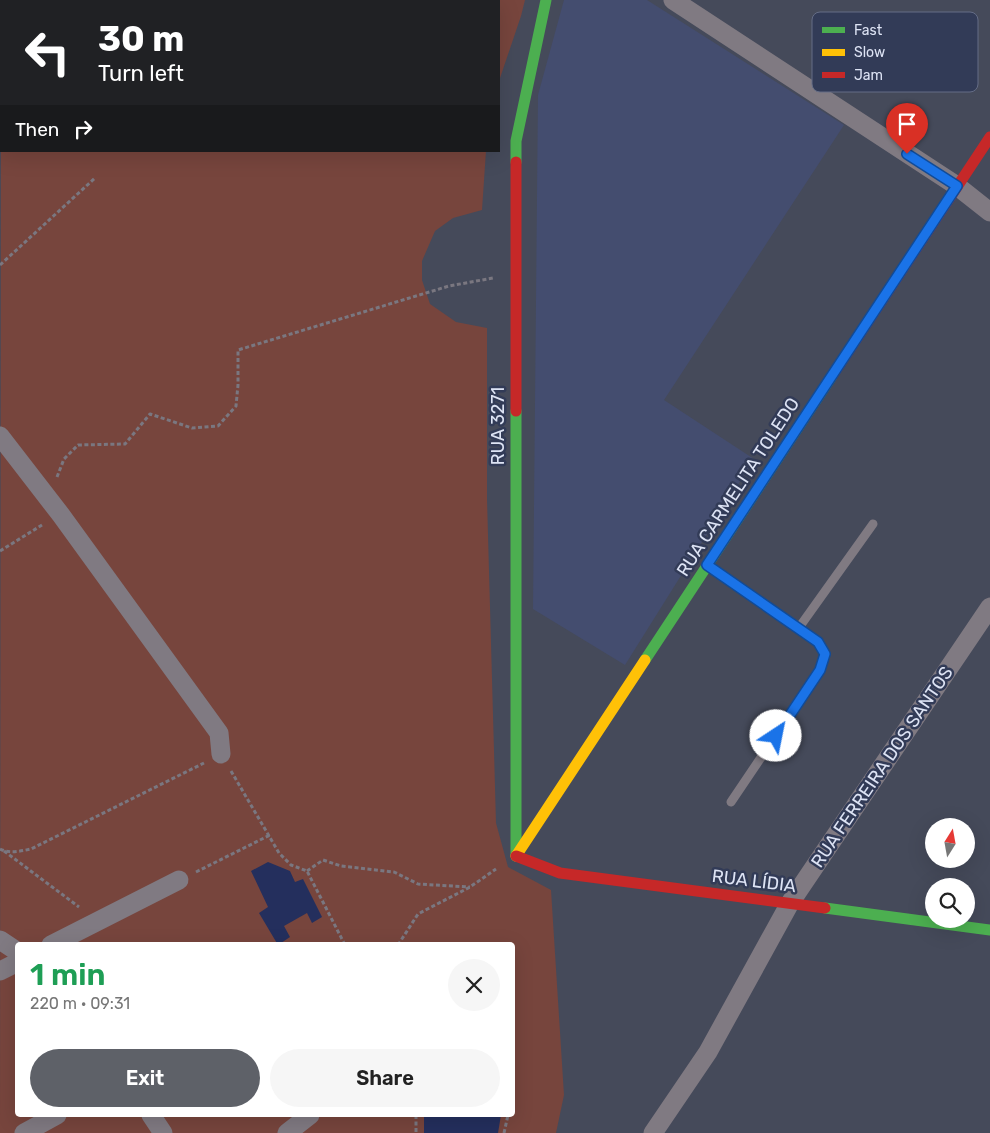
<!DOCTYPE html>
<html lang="en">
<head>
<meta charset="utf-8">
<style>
	:root { --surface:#fff; --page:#f6f6f6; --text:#222; --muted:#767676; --accent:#5e6168 }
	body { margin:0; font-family:Rubik,sans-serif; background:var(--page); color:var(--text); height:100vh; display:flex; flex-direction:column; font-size:19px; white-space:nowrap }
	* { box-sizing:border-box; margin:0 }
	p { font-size:16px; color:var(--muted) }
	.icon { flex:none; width:28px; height:28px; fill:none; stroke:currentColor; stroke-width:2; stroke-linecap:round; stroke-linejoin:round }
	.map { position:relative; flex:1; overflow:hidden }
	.sheet { position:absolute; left:15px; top:942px; width:500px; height:175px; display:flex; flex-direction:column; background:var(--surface); border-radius:5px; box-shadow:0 5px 20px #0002 }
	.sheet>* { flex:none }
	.banner { position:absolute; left:0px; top:0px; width:500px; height:152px; box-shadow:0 5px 20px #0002; background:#202124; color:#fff; overflow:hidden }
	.needle { width:32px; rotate:11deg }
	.tools { position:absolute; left:925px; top:818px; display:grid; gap:10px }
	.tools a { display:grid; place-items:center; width:50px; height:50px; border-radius:50%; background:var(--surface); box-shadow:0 5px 20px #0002; font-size:25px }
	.pin { position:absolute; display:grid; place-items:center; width:42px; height:42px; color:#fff; margin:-51px -21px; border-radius:50% 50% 50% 0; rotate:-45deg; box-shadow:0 0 5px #0007 }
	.pin .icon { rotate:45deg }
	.me { position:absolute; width:55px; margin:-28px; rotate:34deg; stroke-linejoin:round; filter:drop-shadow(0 0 4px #0008) }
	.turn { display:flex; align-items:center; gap:18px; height:105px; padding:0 15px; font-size:22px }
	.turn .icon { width:65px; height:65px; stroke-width:2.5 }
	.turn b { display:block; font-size:35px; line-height:42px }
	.then { display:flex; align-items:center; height:48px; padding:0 15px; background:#0003; gap:10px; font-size:19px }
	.round { display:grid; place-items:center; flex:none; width:52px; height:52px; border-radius:26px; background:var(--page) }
	.overview { display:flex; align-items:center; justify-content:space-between; height:85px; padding:0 15px }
	h1 { font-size:30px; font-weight:600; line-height:38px; color:#1e9e55 }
	.cta { display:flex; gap:10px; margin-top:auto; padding:10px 15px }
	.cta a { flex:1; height:58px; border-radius:30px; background:var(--accent); color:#fff; font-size:20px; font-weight:600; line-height:58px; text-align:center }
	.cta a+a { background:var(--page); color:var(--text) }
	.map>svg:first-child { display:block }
	.built { fill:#444d6f }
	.green { fill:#77453d; fill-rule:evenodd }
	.water { fill:#242f5d }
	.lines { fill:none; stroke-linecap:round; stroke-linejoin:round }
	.path { stroke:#7a7780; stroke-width:3; stroke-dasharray:4 2.5; stroke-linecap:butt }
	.lane { stroke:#807a82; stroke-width:9 }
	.street { stroke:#807a82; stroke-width:19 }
	.fast { stroke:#4caf50; stroke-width:11 }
	.slow { stroke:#ffc107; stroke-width:11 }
	.jam { stroke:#c62828; stroke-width:11 }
	.route-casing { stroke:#114b97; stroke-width:12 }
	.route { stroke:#1a73e8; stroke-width:9 }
	.labels { text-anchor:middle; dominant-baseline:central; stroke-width:5; stroke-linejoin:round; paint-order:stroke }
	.street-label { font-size:18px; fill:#dde3f4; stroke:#323b57 }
	.key { fill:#323b57; stroke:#656d86; stroke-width:1 }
	.key-label { font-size:14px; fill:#dde3f4 }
</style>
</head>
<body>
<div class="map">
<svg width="990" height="1133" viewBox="0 0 990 1133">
	<rect width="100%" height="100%" fill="#454a5a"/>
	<path class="built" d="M564,0H647L844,125L664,400L754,459L625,665L533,609L538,95Z"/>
	<g class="green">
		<path d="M21,0H525L521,16L499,81V1H17Z"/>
		<path d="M1,7V151H486L482,210L453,218L435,231L422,261V280L430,304L456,322L487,328V499L496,823L508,867L551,890L564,1095L556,1133H0ZM18,945H512V1115H18Z"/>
	</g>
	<g class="water">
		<path d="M268,862L290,871L295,882L303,879L322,917L312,923L307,913L284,926L290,937L278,945L259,913L268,907L251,871Z"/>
		<path d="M424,1115H501L498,1133H424Z"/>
	</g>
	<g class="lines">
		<g class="path">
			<path d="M0,265L95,178"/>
			<path d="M57,477L64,459L78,445L125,444L150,414L192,428L218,426L236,406L238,385V350L449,286L493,278"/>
			<path d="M0,551L42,525"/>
			<path d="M231,771L279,853L291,865L307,871L345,945"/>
			<path d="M0,849C10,854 21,851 31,849L204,763"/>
			<path d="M4,851L79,907"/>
			<path d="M307,871L323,860L341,866L394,872L418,884L470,887"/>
			<path d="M196,872L270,835"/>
			<path d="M398,945L418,914L470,887L496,869"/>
			<path d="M416,1115V1133"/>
			<path d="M504,1133L508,1115"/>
		</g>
		<g class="lane">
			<path d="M710,567L818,642L825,654L820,670L731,802"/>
			<path d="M798,629L873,524"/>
		</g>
		<g class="street">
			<path d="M673,0L957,186L990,212"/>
			<path d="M0,436L61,515L219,733L221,754"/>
			<path d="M0,940L18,952"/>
			<path d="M51,945L179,880"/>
			<path d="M0,971L18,962"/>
			<path d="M151,1115L163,1133"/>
			<path d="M24,1133L57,1115"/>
			<path d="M287,1133L310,1115"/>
			<path d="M653,1133L708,1052L790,903L990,607"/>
		</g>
		<g class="fast">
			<path d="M516,162V141L546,0"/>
			<path d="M516,411V856"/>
			<path d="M645,660L832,376"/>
			<path d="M825,908L990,930"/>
		</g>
		<path class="slow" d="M516,856L645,660"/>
		<g class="jam">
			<path d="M516,162V411"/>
			<path d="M832,376L990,137"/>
			<path d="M516,856L560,873L825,908"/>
		</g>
	</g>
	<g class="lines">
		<defs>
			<path id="route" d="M776,736L820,670L825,654L818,642L707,565L957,186L907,154"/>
		</defs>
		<use href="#route" class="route-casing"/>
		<use href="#route" class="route"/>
	</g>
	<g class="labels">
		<g class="street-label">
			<text transform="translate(498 426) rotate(-90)">RUA 3271</text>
			<text transform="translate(738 487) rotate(-57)">RUA CARMELITA TOLEDO</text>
			<text transform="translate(882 767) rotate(-56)">RUA FERREIRA DOS SANTOS</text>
			<text transform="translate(754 881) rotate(7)">RUA LÍDIA</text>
		</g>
	</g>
	<rect x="812" y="12" width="166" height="80" rx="8" class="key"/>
	<rect x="822" y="27" width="23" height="6" fill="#4caf50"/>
	<rect x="822" y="49" width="23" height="7" fill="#ffc107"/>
	<rect x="822" y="72" width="23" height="6" fill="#c62828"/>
	<g class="key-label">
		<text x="854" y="35">Fast</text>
		<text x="854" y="57">Slow</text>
		<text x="854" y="80">Jam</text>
	</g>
</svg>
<div class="tools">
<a><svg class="needle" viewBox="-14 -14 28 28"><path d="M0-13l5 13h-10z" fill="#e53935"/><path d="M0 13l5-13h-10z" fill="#767676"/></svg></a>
<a><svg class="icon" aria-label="search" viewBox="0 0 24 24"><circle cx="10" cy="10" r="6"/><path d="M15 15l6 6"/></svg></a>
</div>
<div class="pin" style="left:907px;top:154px;background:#d93025"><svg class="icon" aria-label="arrive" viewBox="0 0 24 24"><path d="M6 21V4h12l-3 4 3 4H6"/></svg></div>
<svg class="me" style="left:776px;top:736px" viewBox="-20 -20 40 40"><circle r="19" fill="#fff"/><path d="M0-13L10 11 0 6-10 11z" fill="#1a73e8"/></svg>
<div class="banner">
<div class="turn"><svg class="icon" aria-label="left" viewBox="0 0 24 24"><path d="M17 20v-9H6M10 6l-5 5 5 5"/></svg><div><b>30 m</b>Turn left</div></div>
<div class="then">Then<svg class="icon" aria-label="right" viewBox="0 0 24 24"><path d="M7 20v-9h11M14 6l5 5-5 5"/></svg></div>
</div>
<section class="sheet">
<div class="overview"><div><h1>1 min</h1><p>220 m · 09:31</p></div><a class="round"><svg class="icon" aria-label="close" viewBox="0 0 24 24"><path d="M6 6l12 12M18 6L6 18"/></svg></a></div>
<div class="cta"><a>Exit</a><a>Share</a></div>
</section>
</div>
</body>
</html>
